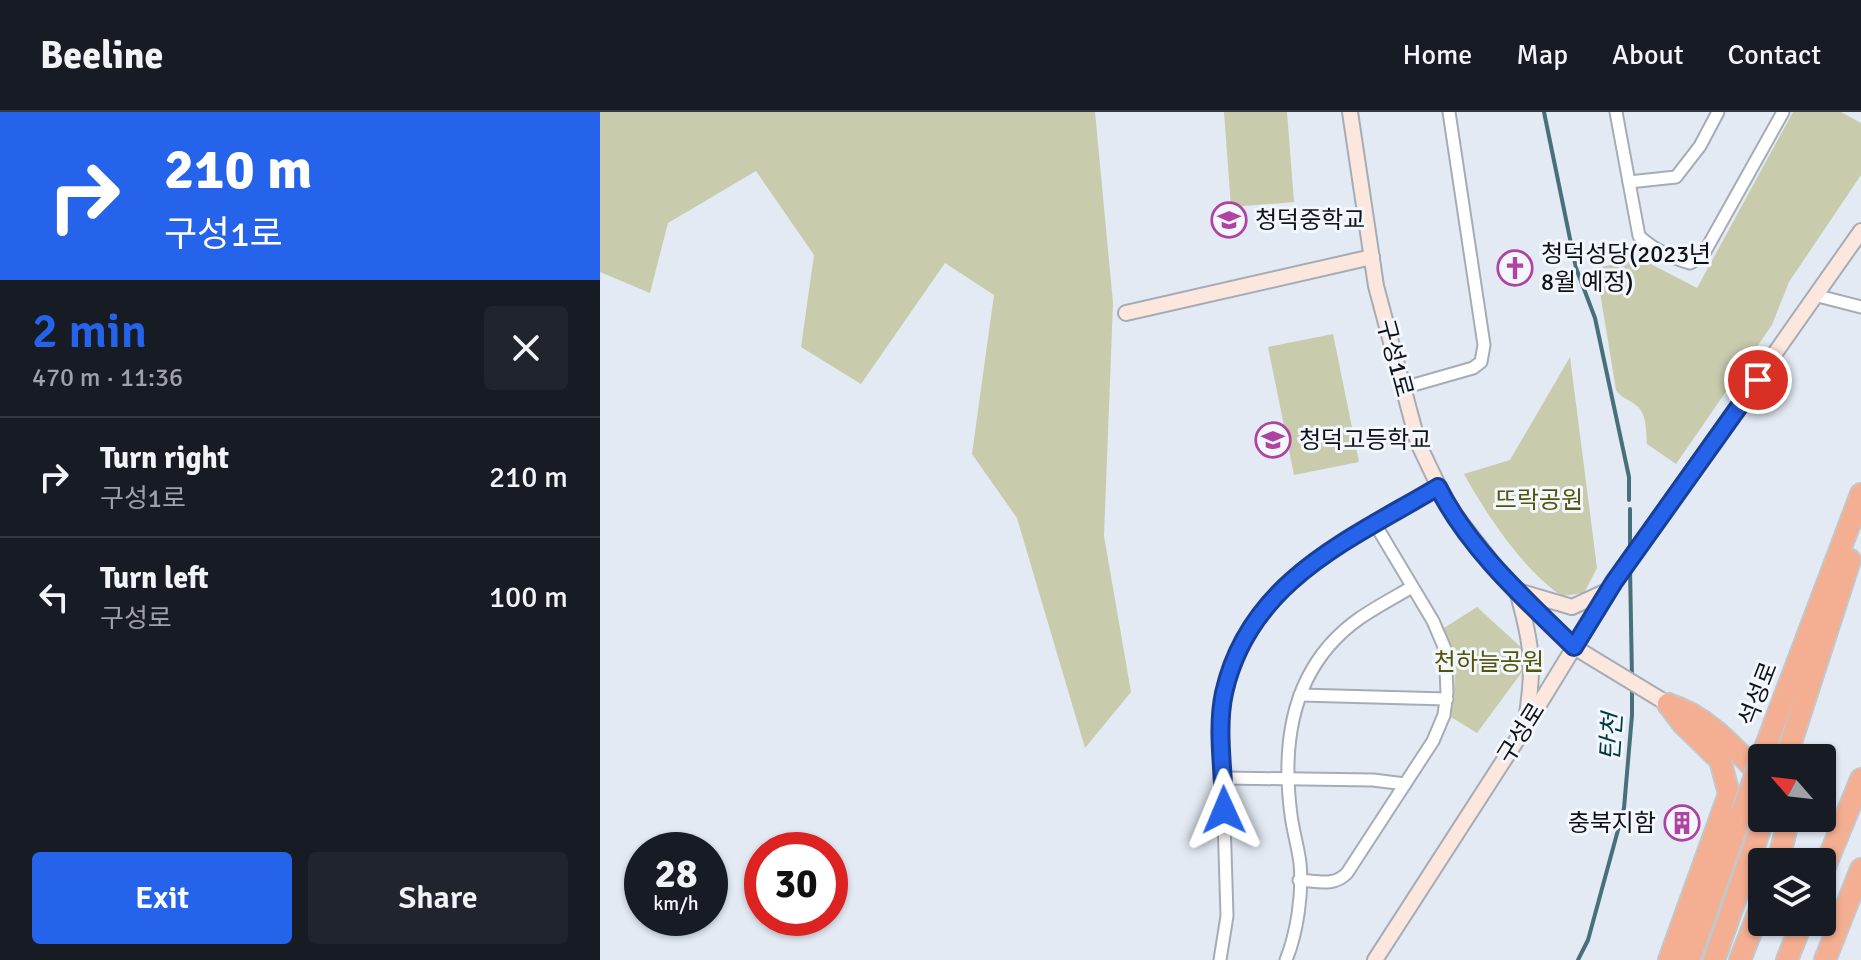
<!DOCTYPE html>
<html lang="en">
<head>
<meta charset="utf-8">
<style>
	:root { --surface:#171b24; --page:#20242c; --text:#f1f3f6; --muted:#9ea1a6; --line:#363941; --accent:#2563eb }
	body { margin:0; font-family:Signika,"Noto Sans KR",sans-serif; background:var(--page); color:var(--text); height:100vh; display:flex; flex-direction:column; font-size:30px; white-space:nowrap }
	* { box-sizing:border-box; margin:0 }
	p { font-size:26px; color:var(--muted) }
	.icon { flex:none; width:44px; height:44px; fill:none; stroke:currentColor; stroke-width:2; stroke-linecap:round; stroke-linejoin:round }
	.map { position:relative; flex:1; overflow:hidden }
	.panel { display:flex; flex-direction:column; background:var(--surface); width:600px }
	.panel>* { flex:none }
	.guide { background:#2563eb; color:#fff; overflow:hidden }
	.needle { width:52px; rotate:298deg }
	.fabs { position:absolute; left:1148px; top:632px; display:grid; gap:16px }
	.fabs a { display:grid; place-items:center; width:88px; height:88px; border-radius:8px; background:var(--surface); box-shadow:0 2px 6px #0004; font-size:40px }
	.speed { position:absolute; left:24px; top:720px; display:flex; gap:16px; font-size:40px; font-weight:700; text-align:center }
	.speed>* { display:grid; place-content:center; width:104px; height:104px; border-radius:50%; background:var(--surface); box-shadow:0 2px 6px #0004; line-height:1 }
	.speed small { font-size:20px; font-weight:400 }
	.speed .limit { border:12px solid #d22; background:#fff; color:#111 }
	.pin { position:absolute; display:grid; place-items:center; width:68px; height:68px; color:#fff; margin:-34px; border:4px solid #fff; border-radius:50%; box-shadow:0 2px 8px #0007 }
	.me { position:absolute; width:88px; margin:-44px; rotate:359deg; stroke-linejoin:round; filter:drop-shadow(0 0 6px #0008) }
	.turn { display:flex; align-items:center; gap:28px; height:168px; padding:0 32px; font-size:36px }
	.turn .icon { width:104px; height:104px; stroke-width:2.5 }
	.turn b { display:block; font-size:56px; line-height:68px }
	.round { display:grid; place-items:center; flex:none; width:84px; height:84px; border-radius:8px; background:var(--page) }
	.summary { display:flex; align-items:center; justify-content:space-between; height:136px; padding:0 32px }
	h1 { font-size:48px; font-weight:600; line-height:60px; color:var(--accent) }
	.button { display:flex; gap:16px; margin-top:auto; padding:16px 32px }
	.button a { flex:1; height:92px; border-radius:8px; background:var(--accent); color:#fff; font-size:32px; font-weight:600; line-height:92px; text-align:center }
	.button a+a { background:var(--page); color:var(--text) }
	ul { padding:0; list-style:none }
	li { display:flex; align-items:center; gap:24px; height:120px; padding:0 32px; border-top:2px solid var(--line) }
	li div { flex:1 }
	li b { display:block; font-size:30px }
	li em { font-style:normal }
	header { display:flex; align-items:center; gap:48px; box-sizing:border-box; height:112px; padding:0 40px; background:var(--surface); border-bottom:2px solid var(--line) }
	header strong { font-size:38px }
	nav { display:flex; gap:44px; margin-inline-start:auto; font-size:28px }
	main { display:flex; flex:1; min-height:0 }
	.map>svg:first-child { display:block }
	.green { fill:#c8cbac }
	.lines { fill:none; stroke-linecap:round; stroke-linejoin:round }
	.stream { stroke:#48707a; stroke-width:4 }
	.street-casing { stroke:#a6acb5; stroke-width:15 }
	.secondary-casing { stroke:#a6acb5; stroke-width:18 }
	.highway-casing { stroke:#c5c6c7; stroke-width:24 }
	.street { stroke:#fff; stroke-width:11 }
	.secondary { stroke:#fce7de; stroke-width:14 }
	.highway { stroke:#f4ae91; stroke-width:20 }
	.highway-bridge-casing { stroke:#c5c6c7; stroke-width:24; stroke-linecap:butt }
	.highway-bridge { stroke:#f4ae91; stroke-width:20 }
	.route-casing { stroke:#184099; stroke-width:20 }
	.route { stroke:#2563eb; stroke-width:14 }
	.labels { text-anchor:middle; dominant-baseline:central; stroke-width:6; stroke-linejoin:round; paint-order:stroke }
	.poi-label { font-size:24px; fill:#0f1114; stroke:#f2f7fe; text-anchor:start }
	.street-label { font-size:24px; fill:#0f1114; stroke:#f2f7fe }
	.park-label { font-size:24px; fill:#545508; stroke:#f2f7fe }
	.water-label { font-size:26px; font-style:italic; fill:#003942; stroke:#f2f7fe }
</style>
</head>
<body>
<header>
<strong>Beeline</strong>
<nav><a>Home</a><a>Map</a><a>About</a><a>Contact</a></nav>
</header>
<main>
<section class="panel">
<div class="guide">
<div class="turn"><svg class="icon" aria-label="right" viewBox="0 0 24 24"><path d="M7 20v-9h11M14 6l5 5-5 5"/></svg><div><b>210 m</b>구성1로</div></div>
</div>
<div class="summary"><div><h1>2 min</h1><p>470 m · 11:36</p></div><a class="round"><svg class="icon" aria-label="close" viewBox="0 0 24 24"><path d="M6 6l12 12M18 6L6 18"/></svg></a></div>
<ul>
<li><svg class="icon" aria-label="right" viewBox="0 0 24 24"><path d="M7 20v-9h11M14 6l5 5-5 5"/></svg><div><b>Turn right</b><p>구성1로</p></div><em>210 m</em></li>
<li><svg class="icon" aria-label="left" viewBox="0 0 24 24"><path d="M17 20v-9H6M10 6l-5 5 5 5"/></svg><div><b>Turn left</b><p>구성로</p></div><em>100 m</em></li>
</ul>
<div class="button"><a>Exit</a><a>Share</a></div>
</section>
<div class="map">
<svg width="1261" height="848" viewBox="0 0 1261 848">
	<rect width="100%" height="100%" fill="#e3eaf3"/>
	<g class="green">
		<path d="M0,0H495L513,191L504,424L531,580L485,636L417,406L372,342L394,183L345,151L261,272L201,235L214,143L156,59L68,111L50,181L0,160Z"/>
		<path d="M624,0H687L694,90L631,95Z"/>
		<path d="M1193,0H1241L1261,11V63L1189,170L1172,213L1076,352L1047,332C1046,320 1047,302 1037,294C1029,287 1022,287 1016,278L996,156L1041,147L1097,176Z"/>
		<path d="M733,222L759,350L694,363L668,235Z"/>
		<path d="M970,245L997,456L984,481L962,484C924,459 886,402 864,362L910,348Z"/>
		<path d="M877,495L924,538L922,560L877,621L851,605C856,569 858,550 844,516Z"/>
	</g>
	<g class="lines">
		<g class="stream">
			<path d="M944,0L976,156L995,206L1029,365V388"/>
			<path d="M1030,397V438"/>
			<path d="M1030,455L1032,566"/>
			<path d="M978,848L988,828L1024,696L1032,603V575"/>
		</g>
		<defs>
			<g id="street">
				<path d="M1016,0L1039,124C1054,138 1070,145 1090,151L1103,143L1183,0"/>
				<path d="M1029,70L1076,65L1100,34L1118,0"/>
				<path d="M1218,184L1261,195"/>
				<path d="M803,276L873,256L881,250L884,233L849,0"/>
				<path d="M700,583L847,587"/>
				<path d="M624,666L773,668L805,672"/>
				<path d="M699,768C717,769 734,775 747,761L833,629L844,603L847,580L845,537L833,509L775,412"/>
				<path d="M620,848L627,804L621,609C638,473 734,436 838,375"/>
				<path d="M686,848C697,821 703,781 700,751C698,735 693,719 691,703C681,628 693,553 760,506C776,495 795,485 812,475"/>
			</g>
			<g id="secondary">
				<path d="M750,0L776,174L818,331L848,394L904,466L974,535L1068,592"/>
				<path d="M526,201L772,145"/>
				<path d="M917,479C932,532 935,554 926,608"/>
				<path d="M921,480L972,495L1009,478"/>
				<path d="M775,848L924,617L1014,470L1261,119"/>
			</g>
			<g id="highway">
				<path d="M1068,592L1083,612L1120,648L1129,682L1069,848"/>
				<path d="M1068,592C1106,603 1135,636 1162,665"/>
				<path d="M1162,644L1261,382"/>
				<path d="M1186,646L1250,448"/>
				<path d="M1178,750L1188,710L1186,706"/>
				<path d="M1222,762L1261,667"/>
				<path d="M1089,848L1142,700"/>
				<path d="M1114,848L1164,706"/>
				<path d="M1140,848L1162,792"/>
				<path d="M1187,848L1202,810"/>
				<path d="M1225,848L1261,757"/>
			</g>
		</defs>
		<use href="#street" class="street-casing"/>
		<use href="#secondary" class="secondary-casing"/>
		<use href="#highway" class="highway-casing"/>
		<use href="#street" class="street"/>
		<use href="#secondary" class="secondary"/>
		<use href="#highway" class="highway"/>
		<defs>
			<path id="highway-bridge" d="M1142,700L1162,644"/>
		</defs>
		<use href="#highway-bridge" class="highway-bridge-casing"/>
		<use href="#highway-bridge" class="highway-bridge"/>
	</g>
	<g class="lines">
		<defs>
			<path id="route" d="M624,698C624,660 616,618 624,581C649,469 749,428 838,375C868,436 926,488 974,535L1014,470L1158,268"/>
		</defs>
		<use href="#route" class="route-casing"/>
		<use href="#route" class="route"/>
	</g>
	<defs>
		<symbol id="school-ring" viewBox="-11 -11 22 22"><circle r="9.5" fill="#f2f7fe" stroke="#b042a1" stroke-width="1.5"/><path d="M0-5L7-2L0 1L-7-2ZM-4 1L0 2.5L4 1V4Q0 6-4 4Z" fill="#b042a1"/></symbol>
		<symbol id="church-ring" viewBox="-11 -11 22 22"><circle r="9.5" fill="#f2f7fe" stroke="#b042a1" stroke-width="1.5"/><path d="M-1.2-6h2.4v3.5h3.3v2.4h-3.3V6h-2.4V-.1h-3.3v-2.4h3.3Z" fill="#b042a1"/></symbol>
		<symbol id="building-ring" viewBox="-11 -11 22 22"><circle r="9.5" fill="#f2f7fe" stroke="#b042a1" stroke-width="1.5"/><path d="M-4-6H4V6H1V3H-1V6H-4ZM-2.5-4.3h1.7v1.8h-1.7ZM.8-4.3h1.7v1.8H.8ZM-2.5-1h1.7V.8h-1.7ZM.8-1h1.7V.8H.8Z" fill="#b042a1"/></symbol>
	</defs>
	<g fill-rule="evenodd">
		<use href="#school-ring" x="609" y="88" width="40" height="40"/>
		<use href="#church-ring" x="895" y="136" width="40" height="40"/>
		<use href="#school-ring" x="653" y="308" width="40" height="40"/>
		<use href="#building-ring" x="1062" y="691" width="40" height="40"/>
	</g>
	<g class="labels">
		<g class="poi-label">
			<text x="655" y="108">청덕중학교</text>
			<text x="941" y="142">청덕성당(2023년<tspan x="941" dy="28">8월 예정)</tspan></text>
			<text x="699" y="328">청덕고등학교</text>
			<text x="1056" y="711" text-anchor="end">충북지함</text>
		</g>
		<g class="street-label">
			<text transform="translate(795 246) rotate(75)">구성1로</text>
			<text transform="translate(1158 582) rotate(-69)">석성로</text>
			<text transform="translate(921 621) rotate(-58)">구성로</text>
		</g>
		<g class="park-label">
			<text x="939" y="388">뜨락공원</text>
			<text x="889" y="550">천하늘공원</text>
		</g>
		<g class="water-label">
			<text transform="translate(1012 625) rotate(-86)">탄천</text>
		</g>
	</g>
</svg>
<div class="fabs">
<a><svg class="needle" viewBox="-14 -14 28 28"><path d="M0-13l5 13h-10z" fill="#e53935"/><path d="M0 13l5-13h-10z" fill="#9ea1a6"/></svg></a>
<a><svg class="icon" aria-label="layers" viewBox="0 0 24 24"><path d="M12 4l9 5-9 5-9-5zM3 14l9 5 9-5"/></svg></a>
</div>
<div class="speed"><div>28<small>km/h</small></div><div class="limit">30</div></div>
<div class="pin" style="left:1158px;top:268px;background:#d93025"><svg class="icon" aria-label="arrive" viewBox="0 0 24 24"><path d="M6 21V4h12l-3 4 3 4H6"/></svg></div>
<svg class="me" style="left:624px;top:698px" viewBox="-20 -20 40 40"><path d="M0-17L14 15 0 8-14 15z" fill="#2563eb" stroke="#fff" stroke-width="4"/></svg>
</div>
</main>
</body>
</html>
